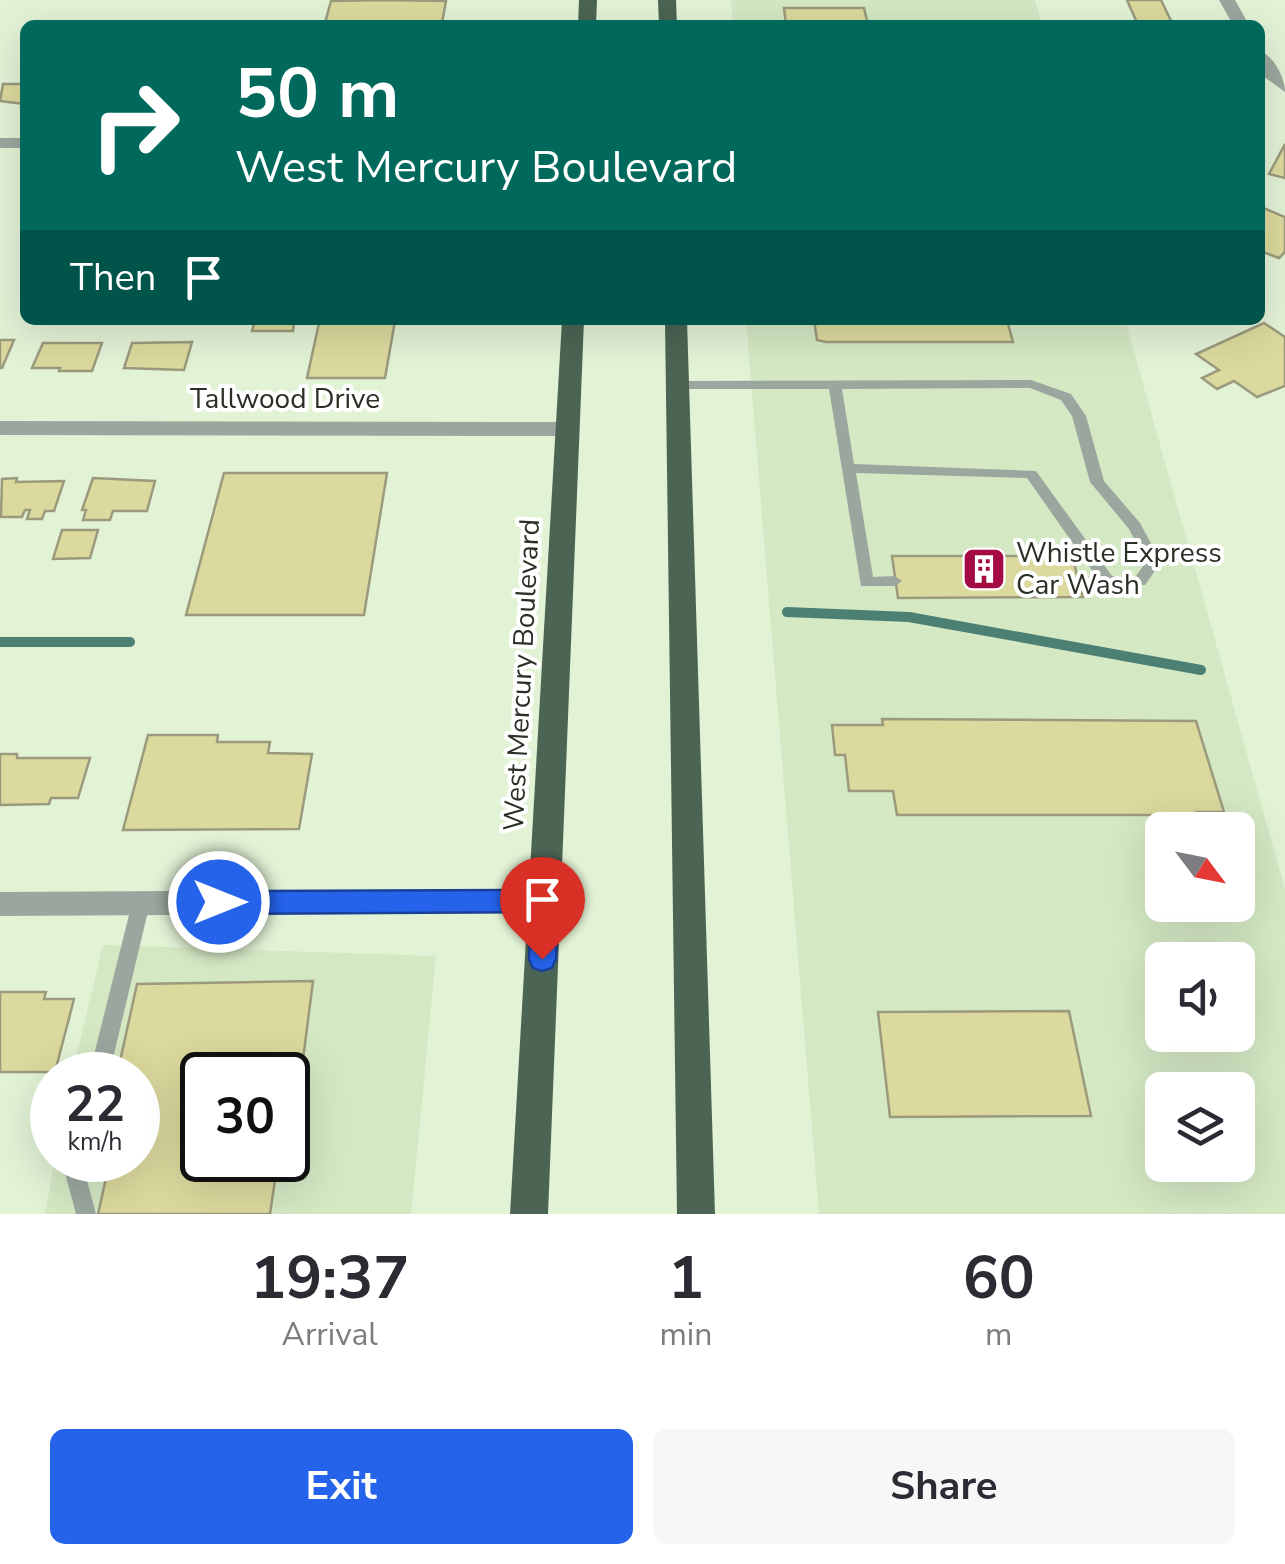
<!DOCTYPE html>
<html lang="en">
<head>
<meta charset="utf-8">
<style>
	:root { --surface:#fff; --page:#f7f7f7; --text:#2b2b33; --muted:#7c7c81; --accent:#2563eb }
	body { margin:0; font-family:"Nunito Sans",sans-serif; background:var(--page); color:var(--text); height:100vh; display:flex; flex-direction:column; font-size:38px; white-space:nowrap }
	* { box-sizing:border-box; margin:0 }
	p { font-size:32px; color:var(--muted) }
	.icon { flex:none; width:55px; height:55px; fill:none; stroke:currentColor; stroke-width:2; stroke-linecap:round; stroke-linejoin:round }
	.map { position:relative; height:1214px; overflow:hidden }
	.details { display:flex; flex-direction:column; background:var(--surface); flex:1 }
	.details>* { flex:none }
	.banner { position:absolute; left:20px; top:20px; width:1245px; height:305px; border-radius:15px; box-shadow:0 10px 40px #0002; background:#00695c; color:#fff; overflow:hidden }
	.needle { width:65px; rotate:122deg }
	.controls { position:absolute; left:1145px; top:812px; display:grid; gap:20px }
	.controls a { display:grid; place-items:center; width:110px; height:110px; border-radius:15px; background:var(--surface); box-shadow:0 10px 40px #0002; font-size:50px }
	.speed { position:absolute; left:30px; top:1052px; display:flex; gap:20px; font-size:50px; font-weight:700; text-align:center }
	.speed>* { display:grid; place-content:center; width:130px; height:130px; border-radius:50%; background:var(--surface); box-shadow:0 10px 40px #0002; line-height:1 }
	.speed small { font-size:25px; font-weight:400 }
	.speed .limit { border:5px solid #111; border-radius:15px; background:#fff; color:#111 }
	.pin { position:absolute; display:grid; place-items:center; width:85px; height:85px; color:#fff; margin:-102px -42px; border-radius:50% 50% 50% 0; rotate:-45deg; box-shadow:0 0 10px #0007 }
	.pin .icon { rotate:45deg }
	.me { position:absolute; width:110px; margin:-55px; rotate:90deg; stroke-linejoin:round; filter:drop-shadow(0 0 8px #0008) }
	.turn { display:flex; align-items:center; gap:35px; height:210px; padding:0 50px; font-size:45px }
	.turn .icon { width:130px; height:130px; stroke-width:2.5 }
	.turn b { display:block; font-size:70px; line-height:85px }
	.then { display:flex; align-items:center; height:95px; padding:0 50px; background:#0003; gap:20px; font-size:38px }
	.eta { display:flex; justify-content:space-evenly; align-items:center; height:170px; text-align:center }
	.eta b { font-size:60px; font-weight:700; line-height:70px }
	.button { display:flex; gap:20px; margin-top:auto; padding:20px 50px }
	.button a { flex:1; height:115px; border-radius:15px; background:var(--accent); color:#fff; font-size:40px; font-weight:700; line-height:115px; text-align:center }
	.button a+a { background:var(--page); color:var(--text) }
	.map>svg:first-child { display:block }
	.built { fill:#d4e8c4; fill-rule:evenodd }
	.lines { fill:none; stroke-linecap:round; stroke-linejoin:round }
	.stream { stroke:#4b8073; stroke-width:10 }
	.building { fill:#dbd99d; stroke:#9b9a7c; stroke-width:2.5 }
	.service { fill:#9ba79e; fill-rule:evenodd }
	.minor { fill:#9ba79e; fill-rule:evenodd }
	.trunk { fill:#4c6454; fill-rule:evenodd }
	.route { fill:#2563eb; stroke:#184099; stroke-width:2.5 }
	.labels { text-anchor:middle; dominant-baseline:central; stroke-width:8; stroke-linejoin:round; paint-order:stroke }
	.street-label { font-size:28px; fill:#2a3025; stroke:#fff }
	.poi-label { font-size:28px; fill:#2a3025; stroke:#fff; text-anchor:start }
</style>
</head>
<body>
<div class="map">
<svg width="1285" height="1214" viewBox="0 0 1285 1214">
	<rect width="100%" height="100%" fill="#e2f2d5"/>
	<g class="built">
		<path d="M731,0H1035L1042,25H733Z"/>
		<path d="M746,320H1125L1285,889V1214H819ZM1162,830H1238V905H1162ZM1162,960H1238V1035H1162ZM1162,1090H1238V1165H1162Z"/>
		<path d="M103,945L436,956L411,1214H45L55,1160H138V1075H72ZM202,1075H288V1160H202Z"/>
	</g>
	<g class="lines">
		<g class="stream">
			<path d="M787,612L909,617L1201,670"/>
			<path d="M0,642H130"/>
		</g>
	</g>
	<g class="building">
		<path d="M1127,0H1161L1173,25H1138Z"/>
		<path d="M331,1L383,0L446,1L442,23H325Z"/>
		<path d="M784,8H864L868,25H786Z"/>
		<path d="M3,84H25V104L0,101Z"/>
		<path d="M1285,144V178L1269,174Z"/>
		<path d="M1261,207L1285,217V252L1279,258L1260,251Z"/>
		<path d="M255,320L395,321L385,378H307L319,323H294L293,331H252Z"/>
		<path d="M814,320H1007L1013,342H826L817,340Z"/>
		<path d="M1264,323L1285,337V386L1257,397L1234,381L1217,389L1202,378L1219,370L1196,354Z"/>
		<path d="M0,340H14L2,368H0Z"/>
		<path d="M192,342L184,370L124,368L132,343Z"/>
		<path d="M43,343H102L92,371H59L60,368H32Z"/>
		<path d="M224,473H387L364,615H186Z"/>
		<path d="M17,478L16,482L64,481L54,511H45L42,519H27L30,510H25L22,517H1L2,479Z"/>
		<path d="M93,478L155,481L147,511H113L110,520H83L86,510H82Z"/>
		<path d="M62,530H98L90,558L53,559Z"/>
		<path d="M892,556H1072L1083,597L898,598Z"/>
		<path d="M882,719L1196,721L1224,812H1197L1198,815H897L893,791H849L845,755H835L832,725H883Z"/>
		<path d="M148,735H218L217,742H270L268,753L312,754L299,829L123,830Z"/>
		<path d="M0,754H17V758H90L78,798H51L49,804L0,805Z"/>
		<path d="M313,981L292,1146H288V1075H202V1160H278L270,1214H98L110,1160H138V1075H117L137,984Z"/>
		<path d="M0,992H46L44,999H74L55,1072H0Z"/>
		<path d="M878,1012L1069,1011L1091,1116L890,1117Z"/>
	</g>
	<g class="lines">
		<g class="service">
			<path d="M1031,380L1071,394L1086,416L1104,481L1140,523L1161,562L1145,585H1074L1072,581L1074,577L1096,576L1027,478L856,473L873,577L895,576L902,581L895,586H861L829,389H678L671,385L678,381ZM1030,388L1061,400L1072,416L1090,482L1129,529L1146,562L1136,576H1112L1036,471L854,464L842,389Z"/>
			<path d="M141,896L147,898L150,903L109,1075H89L132,903L135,898Z"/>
			<path d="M69,1160H89L85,1173L96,1214H76L65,1173Z"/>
		</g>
		<g class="minor">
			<path d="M1219,0H1235L1249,25H1233Z"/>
			<path d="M1260,51C1274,56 1285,78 1285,92L1263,76Z"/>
			<rect x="0" y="138" width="25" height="10"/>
			<path d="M0,421L569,422L580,429L569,436L0,435Z"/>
			<path d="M545,889L555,892L560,901L555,910L545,913L0,916V892Z"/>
		</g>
		<g class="trunk">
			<path d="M579,0H597L596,25H578Z"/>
			<path d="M658,0H676L677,25H659Z"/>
			<path d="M562,320H584L548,1214H510Z"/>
			<path d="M665,320H687L715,1214H677Z"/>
		</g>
	</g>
	<path class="route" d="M545,890L555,893L559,901L556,959L552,968L542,971L533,968L529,959L531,912L219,914L210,910L206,902L210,895L219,891Z"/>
	<defs>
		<symbol id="building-square" viewBox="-11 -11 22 22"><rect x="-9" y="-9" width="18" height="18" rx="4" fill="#a40a43" stroke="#fff"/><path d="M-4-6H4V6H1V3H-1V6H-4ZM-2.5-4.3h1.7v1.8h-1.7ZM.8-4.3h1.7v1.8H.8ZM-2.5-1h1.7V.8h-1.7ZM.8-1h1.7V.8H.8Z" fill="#fff"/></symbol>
	</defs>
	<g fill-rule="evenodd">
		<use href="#building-square" x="959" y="544" width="50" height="50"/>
	</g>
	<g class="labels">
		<g class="street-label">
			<text x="285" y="399">Tallwood Drive</text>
			<text transform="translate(522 675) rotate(-87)">West Mercury Boulevard</text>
		</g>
		<g class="poi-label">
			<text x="1016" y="553">Whistle Express<tspan x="1016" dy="32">Car Wash</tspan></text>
		</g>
	</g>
</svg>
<div class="controls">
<a><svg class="needle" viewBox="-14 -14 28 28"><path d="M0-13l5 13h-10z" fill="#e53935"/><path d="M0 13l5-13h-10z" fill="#7c7c81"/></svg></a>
<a><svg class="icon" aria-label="sound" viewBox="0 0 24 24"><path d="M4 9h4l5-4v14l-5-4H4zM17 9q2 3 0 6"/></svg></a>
<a><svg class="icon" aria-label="layers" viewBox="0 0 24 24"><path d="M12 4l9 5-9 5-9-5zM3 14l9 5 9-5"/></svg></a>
</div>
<div class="speed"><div>22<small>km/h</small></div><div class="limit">30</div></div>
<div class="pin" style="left:542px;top:959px;background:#d93025"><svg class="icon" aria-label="arrive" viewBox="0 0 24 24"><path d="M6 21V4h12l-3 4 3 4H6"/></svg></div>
<svg class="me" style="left:219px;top:902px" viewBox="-20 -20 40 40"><circle r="17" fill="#2563eb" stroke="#fff" stroke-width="3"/><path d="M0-11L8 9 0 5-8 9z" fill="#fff"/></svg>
<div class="banner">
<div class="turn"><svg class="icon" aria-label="right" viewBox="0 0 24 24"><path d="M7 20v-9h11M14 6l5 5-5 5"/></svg><div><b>50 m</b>West Mercury Boulevard</div></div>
<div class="then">Then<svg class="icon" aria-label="arrive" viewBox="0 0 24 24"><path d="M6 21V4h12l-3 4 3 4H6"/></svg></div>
</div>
</div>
<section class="details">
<div class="eta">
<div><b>19:37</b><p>Arrival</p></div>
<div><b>1</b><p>min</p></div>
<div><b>60</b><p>m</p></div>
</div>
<div class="button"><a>Exit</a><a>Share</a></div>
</section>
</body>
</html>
